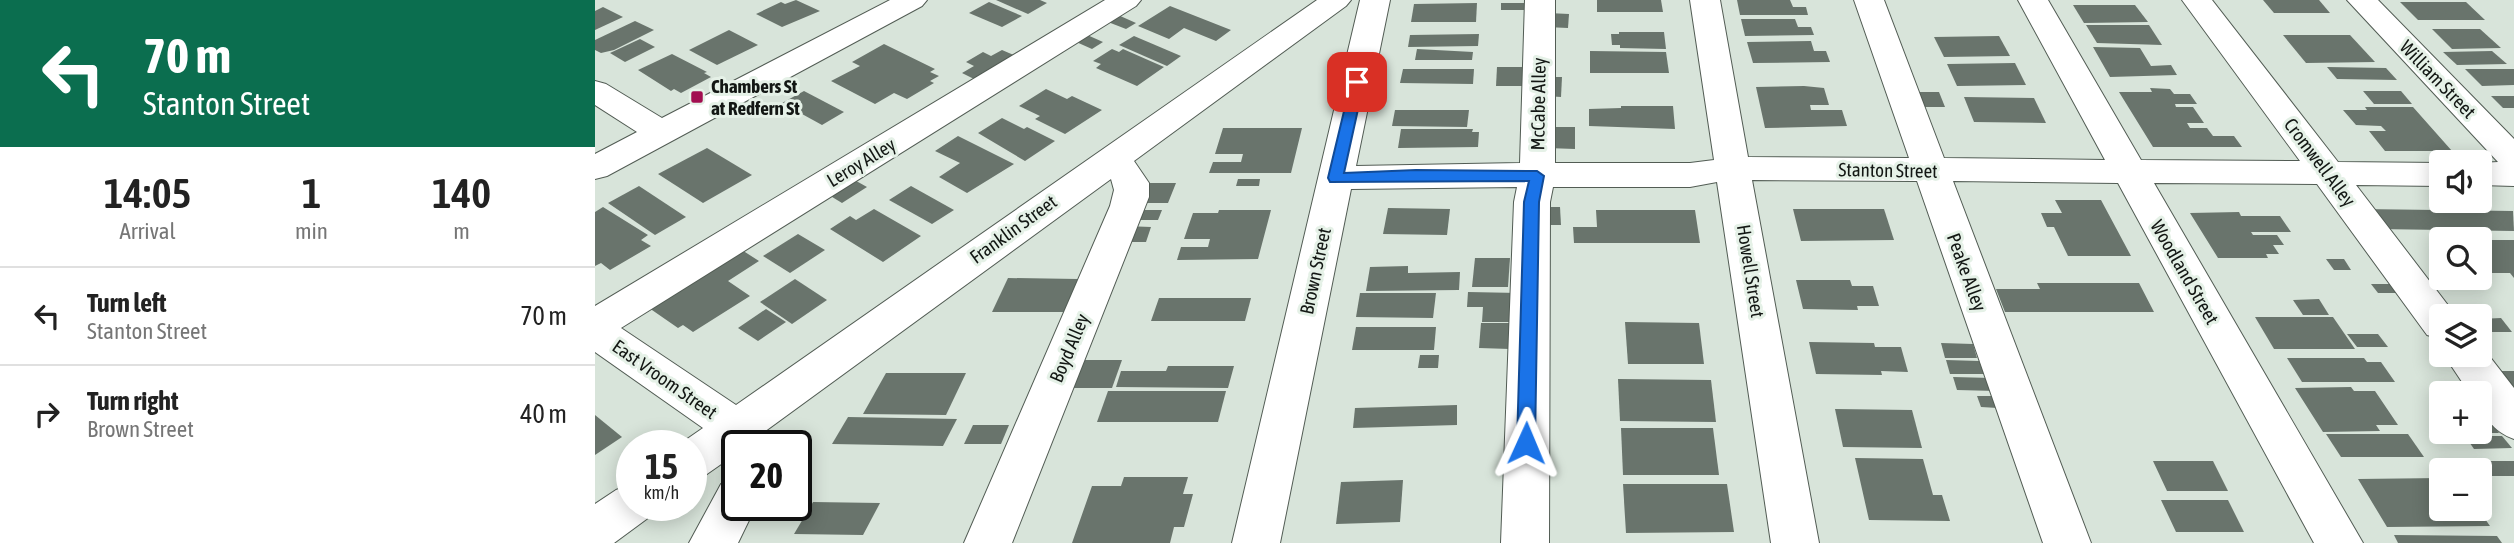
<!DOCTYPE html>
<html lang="en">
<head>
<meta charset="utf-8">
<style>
	:root { --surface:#fff; --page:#f2f2f2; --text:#222; --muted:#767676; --line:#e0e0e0 }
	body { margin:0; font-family:"Asap Condensed",sans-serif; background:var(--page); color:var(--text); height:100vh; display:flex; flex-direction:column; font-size:26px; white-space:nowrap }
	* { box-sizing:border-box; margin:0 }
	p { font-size:23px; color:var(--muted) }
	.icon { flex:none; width:38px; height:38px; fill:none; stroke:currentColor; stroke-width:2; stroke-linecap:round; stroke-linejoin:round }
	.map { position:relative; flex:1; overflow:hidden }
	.side { display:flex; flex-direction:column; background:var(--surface); width:595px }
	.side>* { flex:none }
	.hud { background:#0b6e4f; color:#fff; overflow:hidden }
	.controls { position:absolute; left:1834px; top:150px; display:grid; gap:14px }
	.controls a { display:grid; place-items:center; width:63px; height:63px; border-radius:7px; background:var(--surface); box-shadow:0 4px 18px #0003; font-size:35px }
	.speed { position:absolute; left:21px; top:430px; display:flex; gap:14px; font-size:35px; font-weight:700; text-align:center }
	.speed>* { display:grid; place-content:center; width:91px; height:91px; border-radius:50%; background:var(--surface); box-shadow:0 4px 18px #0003; line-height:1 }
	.speed small { font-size:18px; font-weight:400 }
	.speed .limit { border:4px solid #111; border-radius:10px; background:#fff; color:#111 }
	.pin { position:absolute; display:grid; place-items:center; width:60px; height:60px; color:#fff; margin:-30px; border-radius:14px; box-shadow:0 4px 10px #0006 }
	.me { position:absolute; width:77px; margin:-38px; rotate:1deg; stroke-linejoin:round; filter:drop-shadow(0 0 5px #0008) }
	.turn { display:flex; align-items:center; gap:24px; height:147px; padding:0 28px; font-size:32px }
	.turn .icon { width:91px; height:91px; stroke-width:2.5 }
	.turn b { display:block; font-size:49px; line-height:60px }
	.eta { display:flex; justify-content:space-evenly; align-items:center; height:119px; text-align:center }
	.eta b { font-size:42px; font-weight:600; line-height:49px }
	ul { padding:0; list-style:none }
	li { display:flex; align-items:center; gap:21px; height:98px; padding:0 28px; border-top:2px solid var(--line) }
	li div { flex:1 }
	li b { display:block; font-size:26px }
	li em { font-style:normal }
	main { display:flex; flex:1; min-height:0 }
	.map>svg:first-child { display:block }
	.building { fill:#69746c }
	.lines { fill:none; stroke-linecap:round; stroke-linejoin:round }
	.minor-casing { stroke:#525c54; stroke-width:2 }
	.minor { fill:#fff; fill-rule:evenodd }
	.route { fill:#1a73e8; stroke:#114b97; stroke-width:2 }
	.poi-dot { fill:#a20e50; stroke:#e5f1e7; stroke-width:2.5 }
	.labels { text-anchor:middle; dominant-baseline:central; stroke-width:6; stroke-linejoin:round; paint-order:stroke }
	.street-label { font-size:19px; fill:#131714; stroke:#e5f1e7 }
	.poi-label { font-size:19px; font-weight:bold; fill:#131714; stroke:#e5f1e7; text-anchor:start }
</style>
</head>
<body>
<main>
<section class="side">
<div class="hud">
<div class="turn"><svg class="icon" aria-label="left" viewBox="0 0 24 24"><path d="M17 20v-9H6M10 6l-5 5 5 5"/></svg><div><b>70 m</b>Stanton Street</div></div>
</div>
<div class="eta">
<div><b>14:05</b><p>Arrival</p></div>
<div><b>1</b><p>min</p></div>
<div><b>140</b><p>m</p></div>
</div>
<ul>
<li><svg class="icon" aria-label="left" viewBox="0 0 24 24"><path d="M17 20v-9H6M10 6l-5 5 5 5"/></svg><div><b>Turn left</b><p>Stanton Street</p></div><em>70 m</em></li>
<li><svg class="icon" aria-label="right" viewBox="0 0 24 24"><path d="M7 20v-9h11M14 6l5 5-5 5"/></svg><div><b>Turn right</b><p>Brown Street</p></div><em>40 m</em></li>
</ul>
</section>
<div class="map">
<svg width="1919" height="543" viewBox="0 0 1919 543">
	<rect width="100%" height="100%" fill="#d8e4da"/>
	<g class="building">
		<path d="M201,0L225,11L187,27L161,14L186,2L190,4Z"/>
		<path d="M401,0H445L452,3L433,14Z"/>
		<path d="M1002,0H1066L1068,12H1002Z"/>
		<path d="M1142,0H1195L1198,7H1211L1213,15H1145Z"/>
		<path d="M1668,0H1724L1735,13H1679Z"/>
		<path d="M394,2L427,16L407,27L374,13Z"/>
		<path d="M1805,2H1871L1890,20H1823Z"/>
		<path d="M882,3L881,22H816L819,4Z"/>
		<rect x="906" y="3" width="25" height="7"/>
		<path d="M1478,5H1540L1553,22L1489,23Z"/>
		<path d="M575,6L636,30L621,41L589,28L574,39L543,26Z"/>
		<path d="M8,7L28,17L0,30V11Z"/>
		<path d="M953,13L974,14L973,28L951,27Z"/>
		<path d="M523,15L541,23L531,29L513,22Z"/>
		<path d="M1146,19H1200L1203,27H1216L1219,35L1150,36Z"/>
		<path d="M40,21L59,30L19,50L6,53L0,50V40Z"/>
		<path d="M1491,25H1554L1567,45L1502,43Z"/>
		<path d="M1837,29H1885L1906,48L1857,49Z"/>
		<path d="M134,30L163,45L122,65L94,50Z"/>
		<path d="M1024,32H1069L1071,49L1025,48V45H1017L1016,34H1024Z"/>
		<path d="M490,34L508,42L497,49L479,41Z"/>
		<path d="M884,34L883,46L813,47L815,35Z"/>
		<path d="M1688,35H1755L1780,62L1711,63Z"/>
		<path d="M539,36L586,56L572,66L524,45Z"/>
		<path d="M1404,36L1415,56L1349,57L1339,37Z"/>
		<path d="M45,39L60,47L30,62L15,53Z"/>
		<path d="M1216,41L1219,51H1231L1235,62L1158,63L1152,42Z"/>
		<path d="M289,44L340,69L335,72L344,76L335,81L339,83L312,99L299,93L280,104L236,81L265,66L257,62Z"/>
		<path d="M1498,47L1545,48L1556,66L1576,65L1582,75L1515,77Z"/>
		<path d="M517,49L524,52L528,49L569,67L542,86L501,68L506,64L498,61Z"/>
		<path d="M822,49L878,52L877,60H820Z"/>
		<path d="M407,50L421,56L381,80L367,73L379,66L371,62L388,52L396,56Z"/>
		<path d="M995,51L1071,52L1074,73H995Z"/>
		<path d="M1897,51L1912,64L1862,65L1848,52Z"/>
		<path d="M77,54L112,72L109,73L116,77L86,93L79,89L76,91L43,70Z"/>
		<path d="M1420,63L1431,85L1362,86L1352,64Z"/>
		<path d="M902,67H930L929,86H901Z"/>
		<path d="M1732,67L1791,68L1802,80L1742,79Z"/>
		<path d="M808,69H879L878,84L805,83Z"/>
		<path d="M1870,69H1919V85L1887,86Z"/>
		<path d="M951,77H967L966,97L950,96Z"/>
		<path d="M1209,86L1229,88L1234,105H1215L1216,110H1247L1252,126L1170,128L1161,87Z"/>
		<path d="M1555,88L1575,89L1579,94H1595L1602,104H1580L1581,107H1598L1609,123H1592L1595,128H1612L1618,136H1639L1647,147H1558L1524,92H1557Z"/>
		<path d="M451,89L472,99L477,96L507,110L470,134L440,119L445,116L424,106Z"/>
		<path d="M209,91L249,112L227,125L187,103Z"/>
		<path d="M1768,91H1806L1817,104H1779Z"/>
		<path d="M1321,92H1344L1350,107H1327Z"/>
		<path d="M1896,96H1919V108H1908Z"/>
		<path d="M1369,97L1439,98L1451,123L1379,122Z"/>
		<path d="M1026,106H1078L1080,129L994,126V109L1026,108Z"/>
		<path d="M1770,107H1818L1857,151H1790L1774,131H1791L1786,126L1761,125L1748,110H1772Z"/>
		<path d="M800,110H874L872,127L797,126Z"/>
		<path d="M407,118L429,129L432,127L460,141L430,161L383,133Z"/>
		<path d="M952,127H980V149L952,148Z"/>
		<path d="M628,128H707L696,173H614L618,162H646L648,154H620Z"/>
		<path d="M806,129H878L877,132H884L883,147L803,148Z"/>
		<path d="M363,136L419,164L372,193L344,177L365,163L340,151Z"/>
		<path d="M112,148L157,175L108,203L63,174Z"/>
		<path d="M254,177L272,187L247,203L229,192Z"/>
		<path d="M643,179H665L664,186H641Z"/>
		<path d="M551,183H581L573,203H543Z"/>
		<path d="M44,186L91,217L60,235L13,203Z"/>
		<path d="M316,186L359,210L337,224L294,200Z"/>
		<path d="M1460,200H1506L1536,256H1473L1459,227H1452L1446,213H1467Z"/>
		<path d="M8,207L53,235L46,240L56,246L15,270L6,263L0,266V212Z"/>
		<path d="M945,207H965L966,225H946Z"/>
		<path d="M793,208L855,209L852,235L788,234Z"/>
		<path d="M279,209L326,236L288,262L235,229L255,216L261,220Z"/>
		<path d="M1198,209H1289L1299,240L1206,241Z"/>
		<path d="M1766,209L1918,211L1919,231L1781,229Z"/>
		<path d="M548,210H567L563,220H544Z"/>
		<path d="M624,210H676L663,259L582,260L586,247H613L615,239H589L598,213H623Z"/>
		<path d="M1001,210H1100L1105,243H979L978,227H1002Z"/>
		<path d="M1644,212L1646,216H1685L1696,232H1656L1658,235H1682L1689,245H1678L1684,254H1671L1673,258H1623L1595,213Z"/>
		<path d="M530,226L556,227L551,242H524Z"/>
		<path d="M203,234L230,250L195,273L168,256Z"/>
		<path d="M1847,234H1877L1882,240H1852Z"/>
		<path d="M1885,240H1919V278L1915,273H1885Z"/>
		<path d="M139,245L164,261L133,281L155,296L98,332L88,325L83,328L44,301Z"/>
		<path d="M880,258H915L913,287H877Z"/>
		<path d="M1731,259H1749L1756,270H1739Z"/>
		<path d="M813,266V273L865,272L864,290L771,291L775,267Z"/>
		<path d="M413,278L483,279L469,312H397Z"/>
		<path d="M200,279L232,300L197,324L165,302Z"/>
		<path d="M1201,280H1255L1257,286H1278L1284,306H1262L1263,310L1208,309Z"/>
		<path d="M1442,283H1544L1559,312H1410L1401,289H1445Z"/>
		<path d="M1776,284H1800L1807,293H1783Z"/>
		<path d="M873,292L924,293L922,322H887L888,307H872Z"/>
		<path d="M765,293H841L838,318L761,317Z"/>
		<path d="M564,298H656L650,321H556Z"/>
		<path d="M1724,299L1734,315H1708L1698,300Z"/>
		<path d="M171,309L191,322L163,341L143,328Z"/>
		<path d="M1660,317H1738L1760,349H1679Z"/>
		<path d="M1906,318L1917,332H1885V319Z"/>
		<path d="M1030,322L1104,323L1109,364H1033Z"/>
		<path d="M886,323H916L915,349L884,348Z"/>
		<path d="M761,327H841L839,350H757Z"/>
		<path d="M1752,334H1783L1793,347H1762Z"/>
		<path d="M1214,342L1279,343L1280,347H1306L1313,372L1286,371L1287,375L1221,374Z"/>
		<path d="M1346,343L1378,344L1382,358H1350Z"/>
		<path d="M825,355H844L843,368H823Z"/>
		<path d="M1692,358H1769L1772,362H1786L1800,382H1707Z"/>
		<path d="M472,360H527L517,388H461Z"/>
		<path d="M1351,360L1384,361L1389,374H1355Z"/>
		<path d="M573,366H639L633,388L521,387L526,371H571Z"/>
		<path d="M1892,371H1919V390Z"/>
		<path d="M291,373H371L351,415L268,414Z"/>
		<path d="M1358,377L1397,378L1401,391L1362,390Z"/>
		<path d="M1023,379L1116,380L1121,422L1025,421Z"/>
		<path d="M1756,387L1759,391H1780L1803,425H1781L1785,431L1728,432L1700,388Z"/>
		<path d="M513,391H631L623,422H502Z"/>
		<path d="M1382,396H1399L1403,408L1386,407Z"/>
		<path d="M862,405V425L758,428L760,408Z"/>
		<path d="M1240,409L1317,410L1327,448L1248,447Z"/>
		<path d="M0,415L27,437L0,455Z"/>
		<path d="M253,417L362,419L348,446L237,444Z"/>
		<path d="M1885,419H1894L1904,433H1885Z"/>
		<path d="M378,425H414L406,444H369Z"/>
		<path d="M1026,428H1118L1124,475H1028Z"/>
		<path d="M1731,434H1813L1829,457H1746Z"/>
		<path d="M1870,436H1907L1917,448L1879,449Z"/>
		<path d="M1260,458L1328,459L1338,495H1347L1355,521L1274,520Z"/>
		<path d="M1558,461H1618L1633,491H1572Z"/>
		<path d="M1886,461H1919V476H1897Z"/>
		<path d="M529,477H593L588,494H598L589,527H579L575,543H477L497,486H526Z"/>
		<path d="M1846,478V509H1883L1895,526L1792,527L1763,479Z"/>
		<path d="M808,480L805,522L741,524L746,482Z"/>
		<path d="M1028,484H1132L1139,532L1031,533Z"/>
		<path d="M1566,500H1633L1649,532H1581Z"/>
		<path d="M218,502L285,503L268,535L199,534Z"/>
		<path d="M1799,535L1902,536L1907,543H1803Z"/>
	</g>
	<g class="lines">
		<defs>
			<g id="minor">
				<path d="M295,0H332L327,6L12,176L0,179V154L42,132L0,105V81L11,84L67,118Z"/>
				<path d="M510,0H546L541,6L26,328L141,405L722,0H756L751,6L539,161L554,183V197L417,543H369L515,206L519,190L516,179L150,446H142V453L112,474L96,480V446H82L108,428L0,352V306Z"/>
				<path d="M765,0H795L761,166L925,163L930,0H960V163H1095L1119,160L1095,0H1125L1153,157L1314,158L1259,0H1289L1349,158L1510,160L1423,0H1453L1546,160L1705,161L1587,0H1617L1743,162L1847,163L1846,186L1761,185L1862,317H1846V339L1832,335L1722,184L1559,183L1768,543H1719L1523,183L1358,181L1496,543H1448L1322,181L1157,180L1224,543H1176L1122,182L1095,187H958L955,202L954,543H906L919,202L922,187L756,189L685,543H637Z"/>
				<path d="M1752,0H1783L1919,139V186L1885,185L1884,163L1903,162Z"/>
				<path d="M1885,344L1919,388V439C1899,432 1885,415 1885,394H1875L1849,355H1885Z"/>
				<path d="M142,478V506H161L143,543H94L126,484Z"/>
				<path d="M37,484V506H59L53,518L19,543H0V504L21,490Z"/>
			</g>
		</defs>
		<use href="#minor" class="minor-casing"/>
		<use href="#minor" class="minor"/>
	</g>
	<path class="route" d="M762,78L769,82L749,173L821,170L942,171L949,176L944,202L940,443L937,448L931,451L925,448L922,443L929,202L934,181L735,182L733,178L756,82Z"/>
	<rect class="poi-dot" x="95" y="90" width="14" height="14" rx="3.5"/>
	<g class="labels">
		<g class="street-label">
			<text transform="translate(1843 79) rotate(46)">William Street</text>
			<text transform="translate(943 104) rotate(-89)">McCabe Alley</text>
			<text transform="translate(266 162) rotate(-31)">Leroy Alley</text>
			<text transform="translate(1725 162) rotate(53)">Cromwell Alley</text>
			<text transform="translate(1293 170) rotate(1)">Stanton Street</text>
			<text transform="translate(418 229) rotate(-36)">Franklin Street</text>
			<text transform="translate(720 271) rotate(-78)">Brown Street</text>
			<text transform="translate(1156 271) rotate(81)">Howell Street</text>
			<text transform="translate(1372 272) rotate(70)">Peake Alley</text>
			<text transform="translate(1590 272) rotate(60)">Woodland Street</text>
			<text transform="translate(474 348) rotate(-67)">Boyd Alley</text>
			<text transform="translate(70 379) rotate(35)">East Vroom Street</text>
		</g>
		<g class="poi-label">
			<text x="116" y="86">Chambers St<tspan x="116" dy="22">at Redfern St</tspan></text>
		</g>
	</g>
</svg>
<div class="controls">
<a><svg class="icon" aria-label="sound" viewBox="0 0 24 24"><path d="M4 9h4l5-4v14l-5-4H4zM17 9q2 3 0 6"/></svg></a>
<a><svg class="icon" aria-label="search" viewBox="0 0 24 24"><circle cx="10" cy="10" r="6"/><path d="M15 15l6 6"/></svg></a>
<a><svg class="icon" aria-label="layers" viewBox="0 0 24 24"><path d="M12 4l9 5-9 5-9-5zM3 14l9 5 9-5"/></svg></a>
<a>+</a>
<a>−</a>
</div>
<div class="speed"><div>15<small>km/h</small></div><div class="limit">20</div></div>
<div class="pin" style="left:762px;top:82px;background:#d93025"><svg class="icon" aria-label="arrive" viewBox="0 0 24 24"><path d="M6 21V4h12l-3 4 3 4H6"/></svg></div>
<svg class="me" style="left:931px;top:443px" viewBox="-20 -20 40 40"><path d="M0-17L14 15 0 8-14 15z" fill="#1a73e8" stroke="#fff" stroke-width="4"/></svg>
</div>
</main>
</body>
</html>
